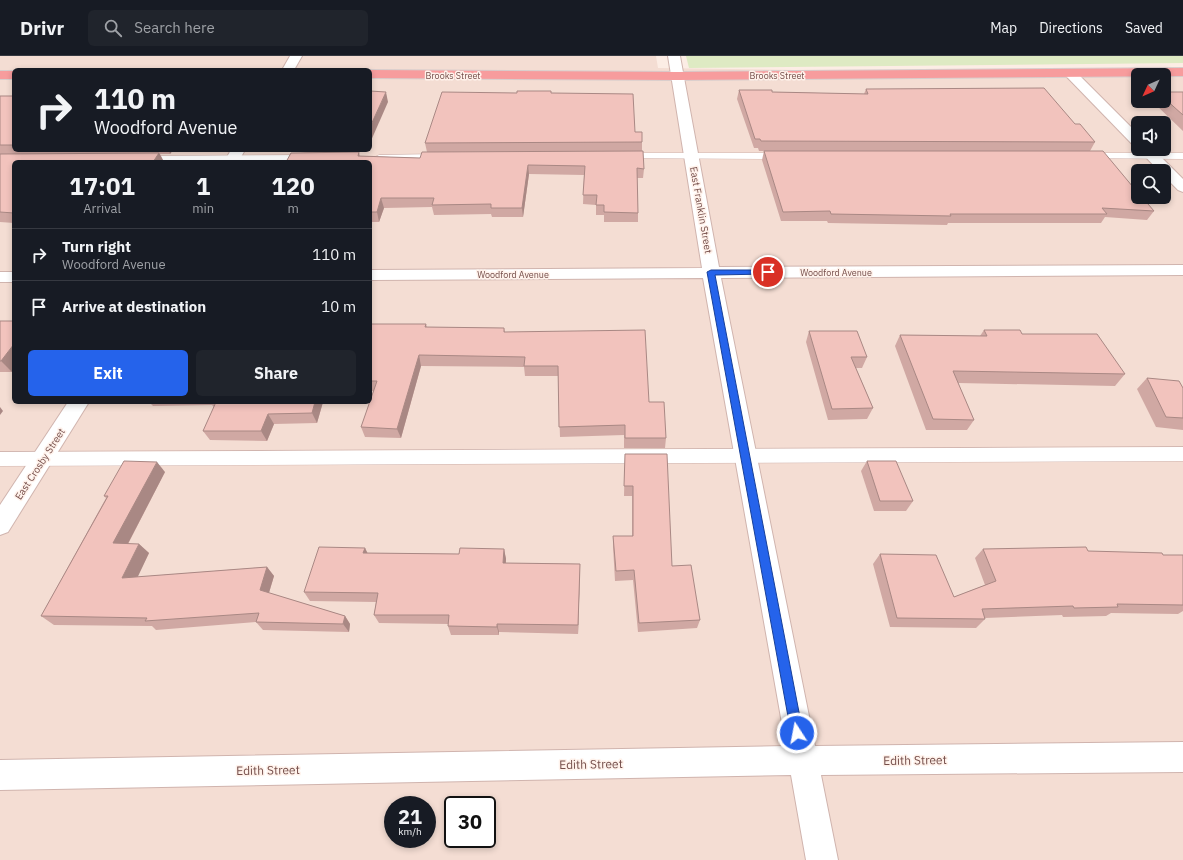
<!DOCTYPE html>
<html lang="en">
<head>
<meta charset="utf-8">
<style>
	:root { --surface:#171b24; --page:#20242c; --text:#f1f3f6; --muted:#9ea1a6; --line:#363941; --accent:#2563eb }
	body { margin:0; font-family:"IBM Plex Sans",sans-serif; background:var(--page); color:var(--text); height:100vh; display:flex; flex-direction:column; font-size:15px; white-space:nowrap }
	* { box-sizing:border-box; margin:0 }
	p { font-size:13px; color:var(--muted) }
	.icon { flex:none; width:22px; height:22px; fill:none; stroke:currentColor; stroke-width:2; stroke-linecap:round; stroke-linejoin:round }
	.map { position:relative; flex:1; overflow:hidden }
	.drawer { position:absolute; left:12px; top:104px; width:360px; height:244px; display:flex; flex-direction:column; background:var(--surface); border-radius:6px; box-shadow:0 2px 6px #0003 }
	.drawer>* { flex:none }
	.hud { position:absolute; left:12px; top:12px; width:360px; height:84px; border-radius:6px; box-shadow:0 2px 6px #0003; background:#171b24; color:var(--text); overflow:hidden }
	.needle { width:26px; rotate:226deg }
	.buttons { position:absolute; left:1131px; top:12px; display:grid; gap:8px }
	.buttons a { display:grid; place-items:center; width:40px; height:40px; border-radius:6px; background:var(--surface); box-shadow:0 2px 6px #0003; font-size:20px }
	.speed { position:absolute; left:384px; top:740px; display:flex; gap:8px; font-size:20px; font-weight:700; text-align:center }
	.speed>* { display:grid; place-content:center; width:52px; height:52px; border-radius:50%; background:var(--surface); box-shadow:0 2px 6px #0003; line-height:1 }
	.speed small { font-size:10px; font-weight:400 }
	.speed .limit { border:2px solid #111; border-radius:6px; background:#fff; color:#111 }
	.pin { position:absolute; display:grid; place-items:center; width:34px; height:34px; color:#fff; margin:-17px; border:2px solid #fff; border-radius:50%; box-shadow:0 1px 4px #0007 }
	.me { position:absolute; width:44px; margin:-22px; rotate:349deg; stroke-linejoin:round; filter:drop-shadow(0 0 3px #0008) }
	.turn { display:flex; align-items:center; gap:14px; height:84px; padding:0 16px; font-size:18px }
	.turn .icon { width:52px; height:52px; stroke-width:2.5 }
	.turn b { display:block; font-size:28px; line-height:34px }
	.eta { display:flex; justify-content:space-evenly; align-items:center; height:68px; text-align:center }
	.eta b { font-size:24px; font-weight:700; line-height:28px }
	.button { display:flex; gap:8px; margin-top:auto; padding:8px 16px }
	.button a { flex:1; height:46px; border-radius:6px; background:var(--accent); color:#fff; font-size:16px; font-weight:700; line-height:46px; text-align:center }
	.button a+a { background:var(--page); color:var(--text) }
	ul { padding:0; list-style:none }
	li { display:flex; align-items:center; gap:12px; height:52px; padding:0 16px; border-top:1px solid var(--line) }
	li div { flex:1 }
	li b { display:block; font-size:15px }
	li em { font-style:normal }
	header { display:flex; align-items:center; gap:24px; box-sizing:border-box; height:56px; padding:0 20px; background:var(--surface); border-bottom:1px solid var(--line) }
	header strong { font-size:19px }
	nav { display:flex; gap:22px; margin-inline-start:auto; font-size:14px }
	.search { width:280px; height:36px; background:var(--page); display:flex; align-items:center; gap:10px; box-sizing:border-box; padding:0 14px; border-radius:6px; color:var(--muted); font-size:15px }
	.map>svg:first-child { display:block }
	.residential { fill:#f4ddd3; fill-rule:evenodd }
	.green { fill:#deeac3 }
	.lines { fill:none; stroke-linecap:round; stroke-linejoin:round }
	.lane-casing { stroke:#d0b4ae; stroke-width:1 }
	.street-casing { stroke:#d0b4ae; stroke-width:2 }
	.highway-casing { stroke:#d8cdcc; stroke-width:2 }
	.lane { fill:#fff; fill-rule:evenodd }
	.street { fill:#fff; fill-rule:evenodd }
	.highway { fill:#f79c9d; fill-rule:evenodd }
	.wall { fill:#d0a8a3 }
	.shaded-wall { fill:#a98884 }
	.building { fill:#f2c3bd; stroke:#a98884 }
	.route { fill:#2563eb; stroke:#184099 }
	.labels { text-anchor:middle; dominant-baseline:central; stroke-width:3; stroke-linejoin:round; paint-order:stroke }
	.far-street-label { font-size:9px; fill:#754e4a; stroke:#fff2eb }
	.street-label { font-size:10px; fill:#754e4a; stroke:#fff2eb }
	.near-street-label { font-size:12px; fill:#754e4a; stroke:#fff2eb }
</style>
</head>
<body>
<header>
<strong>Drivr</strong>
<div class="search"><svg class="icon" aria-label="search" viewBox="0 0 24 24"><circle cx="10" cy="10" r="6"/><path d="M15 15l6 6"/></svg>Search here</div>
<nav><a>Map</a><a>Directions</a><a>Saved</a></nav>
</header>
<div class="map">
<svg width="1183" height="804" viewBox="0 0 1183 804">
	<rect width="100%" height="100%" fill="#fcede5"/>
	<path class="residential" d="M0,0H656L658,12L1138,19V45H1164V20H1183V804H0ZM14,14H370V94H14ZM1138,67H1164V93H1138ZM14,106H370V346H14ZM1138,115H1164V141H1138ZM393,749H427V783H393ZM453,749H487V783H453Z"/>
	<path class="green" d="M686,0H1183V7L689,12Z"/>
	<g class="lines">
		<defs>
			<g id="lane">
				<path d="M621,97H785L791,100L785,103L617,102L615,100Z"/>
				<path d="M1083,97H1183V103L1079,102L1077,100Z"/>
				<path d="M443,98L447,99L449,101L447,103L379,105L373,102L379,99Z"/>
				<path d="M311,99L315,100L317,102L315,104L138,106L133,103L139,100Z"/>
				<path d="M1183,391V405L0,410V396Z"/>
			</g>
			<g id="street">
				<path d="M290,0H302L294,14H282Z"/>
				<path d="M668,0H680L719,211L1183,209V219L721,222L815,690L1183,686V716L821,719L838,804H806L791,719L0,734V704L786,690L703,222L370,224V214L702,212Z"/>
				<path d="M1070,13L1074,14L1138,78V90L1133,89L1066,20L1064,17L1066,14Z"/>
				<path d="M1138,93H1153L1183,123V136L1178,134L1164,120V115H1159Z"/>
				<path d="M231,94H245L238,106H224Z"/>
				<rect x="0" y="216" width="14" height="10"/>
				<path d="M68,346H89L8,476L0,479V449Z"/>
			</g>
			<g id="highway">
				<path d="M1183,12V20L678,24L370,22V14L678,16Z"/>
				<rect x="0" y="15" width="14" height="8"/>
			</g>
		</defs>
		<use href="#lane" class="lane-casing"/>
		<use href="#street" class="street-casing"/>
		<use href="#highway" class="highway-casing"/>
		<use href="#lane" class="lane"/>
		<use href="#street" class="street"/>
		<use href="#highway" class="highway"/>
	</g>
	<g class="wall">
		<path d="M866,33L1075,68L1095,86L1090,95H759L758,92H754L737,43L739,34L772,36L864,38Z"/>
		<path d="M1164,36H1183V75L1152,45H1164Z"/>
		<path d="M551,37L635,76L642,86V95L644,113L643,122H637L638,157V166H604V159H596V149L583,148L584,119L529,118L523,161H492L491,158L434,159L432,151L384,152L379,166H370V106L300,96L299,94H367L366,96H359L360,100L420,102L427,96L425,87Z"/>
		<path d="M0,40H14V94H173L170,98H160L164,106H14V167L0,166Z"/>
		<path d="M764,95L1154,155L1147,164L1105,161L1101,167H948L947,169L828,167L827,165H781L762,104Z"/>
		<path d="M0,265L12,316H0Z"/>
		<path d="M370,268H426L427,271L504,272L505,276L649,346L666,382L665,392H624V379L560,381L558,320H525L524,311L421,310L401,382L365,381L361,371L374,335H370Z"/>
		<path d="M984,274L1022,278L1125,318L1115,330L958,327L974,364L967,374H926L895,290L900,279L980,280Z"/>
		<path d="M809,275L867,301L862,312H856L873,352L867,363L828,364L806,286Z"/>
		<path d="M1147,322L1183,332V374L1156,371L1137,333Z"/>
		<path d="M149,346H323L317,367L274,368L267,385L210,384L203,375L214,351L212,349L153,350Z"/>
		<path d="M625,398L672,510L700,564L697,572L638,576L633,524L615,525L613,490V480H632V440H624Z"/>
		<path d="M867,405L913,445L906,455H874L861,415Z"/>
		<path d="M165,416L128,488H139L149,497L137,521L267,511L274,520L269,537L345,560L350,568L349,576L263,574L256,566L156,574L152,570L54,569L41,560L106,442L104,440Z"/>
		<path d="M365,492L367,497L459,498L504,493L506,503V507L580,508L578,578L499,576V579H451L448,570V568L379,567L374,559L376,546L310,545L304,536Z"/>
		<path d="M983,493L1088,495L1163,499H1183V555L1178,558L1111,557L1106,560L1063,561L1062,559L985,562V563L976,572L890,571L873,508L880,498L954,541L985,529L975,502Z"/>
	</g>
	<g class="shaded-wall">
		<path d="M386,36L388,46L370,87V71Z"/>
		<path d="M169,94H173L170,98Z"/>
		<path d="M159,97L164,106H153Z"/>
		<path d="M528,109L529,118L523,161L522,152Z"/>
		<path d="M381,142L384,152L379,166L377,156Z"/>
		<path d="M14,288V313L12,316L1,305Z"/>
		<path d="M419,299L421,310L401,382L397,373Z"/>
		<path d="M315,346H323L317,367L312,357Z"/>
		<path d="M0,351L3,355L0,359Z"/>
		<path d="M268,358L274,368L267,385L261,375Z"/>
		<path d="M157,406L165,416L123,497L113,487Z"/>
		<path d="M139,488L149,497L133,531L122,522Z"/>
		<path d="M365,492L370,502L363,497Z"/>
		<path d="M504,493L506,503L505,516L503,507Z"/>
		<path d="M580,508V517L578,578V569Z"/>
		<path d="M267,511L274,520L267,543L260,534Z"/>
		<path d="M345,560L350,568L349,576L343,568Z"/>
		<path d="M497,568L499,576V579L497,571Z"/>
	</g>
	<g class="building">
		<path d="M1044,32L1075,68H1080L1095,86L761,85L760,83H755L739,34H772V36L868,38L866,33Z"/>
		<path d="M370,35L386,36L370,71Z"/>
		<path d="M517,35H551V37L633,38L635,76H642V86L425,87L442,36L517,37Z"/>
		<path d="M1164,36H1183V59L1164,42Z"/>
		<rect x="0" y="40" width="14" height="49"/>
		<path d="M643,95L644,113L637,112L638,157L604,156V149H596L597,139H583L585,110L528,109L522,152H491V148L432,149L434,142H381L377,156H370V106H286L291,97L359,96L358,100L420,102L422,96Z"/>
		<path d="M764,95H1103L1138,137V141H1142L1154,155L1102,152L1107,158H950L951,160L831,158L830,155L783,156Z"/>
		<path d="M159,97L153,106H14V157L0,156V98Z"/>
		<path d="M0,265H14V288L1,305H0Z"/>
		<path d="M370,268H426L425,271L504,272V276L645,274L649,346H664L666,382H625V369L559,371L558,310H524L525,301L419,299L397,373L361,371L377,325H370Z"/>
		<path d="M984,274H1020L1022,278H1097L1125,318L953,315L974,364L933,363L900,279L987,280Z"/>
		<path d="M809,275H857L867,301H851L873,352L832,353Z"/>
		<path d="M1147,322L1179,325L1183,332V362L1166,361Z"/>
		<path d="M216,346H315L312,357L268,358L261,375H203Z"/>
		<path d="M625,398H667L672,510L691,509L700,564L639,567L634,514L616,515L613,480H633V430H624Z"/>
		<path d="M124,405L157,406L113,487L139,488L122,522L267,511L260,534L345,560L343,568L256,566L259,557L145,565L147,562L41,560L108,440H104Z"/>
		<path d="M867,405H896L913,445H880Z"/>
		<path d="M319,491L365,492L363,497L459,498L460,492L504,493L503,507L580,508L578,569L497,568V571L448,570L449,559H374L378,537L304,536Z"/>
		<path d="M1086,491L1088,495L1162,497L1163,499H1183V549L1117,548L1118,551L1074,552L1073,550L982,553L985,563L897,562L880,498L936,499L954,541L996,525L983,493Z"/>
	</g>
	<path class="route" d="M711,214H768L771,216L768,218L715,219L803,677L802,681L797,683L793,681L791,677L707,216Z"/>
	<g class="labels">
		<g class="far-street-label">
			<text x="453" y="19">Brooks Street</text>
			<text x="777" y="19">Brooks Street</text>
			<text x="836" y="216">Woodford Avenue</text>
			<text x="513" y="218">Woodford Avenue</text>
		</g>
		<g class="street-label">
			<text transform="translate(701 154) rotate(80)">East Franklin Street</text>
			<text transform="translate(40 408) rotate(-57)">East Crosby Street</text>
		</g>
		<g class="near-street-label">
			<text transform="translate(915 704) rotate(-1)">Edith Street</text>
			<text transform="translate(591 708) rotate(-1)">Edith Street</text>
			<text transform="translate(268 714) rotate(-1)">Edith Street</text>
		</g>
	</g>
</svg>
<div class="buttons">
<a><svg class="needle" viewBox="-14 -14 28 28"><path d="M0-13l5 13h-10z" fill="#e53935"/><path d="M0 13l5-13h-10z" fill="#9ea1a6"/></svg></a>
<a><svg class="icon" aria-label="sound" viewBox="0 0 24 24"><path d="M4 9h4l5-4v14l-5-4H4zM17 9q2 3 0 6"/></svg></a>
<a><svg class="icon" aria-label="search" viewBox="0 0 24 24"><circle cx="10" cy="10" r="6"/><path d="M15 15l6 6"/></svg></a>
</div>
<div class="speed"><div>21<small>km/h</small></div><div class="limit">30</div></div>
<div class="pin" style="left:768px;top:216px;background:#d93025"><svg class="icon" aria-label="arrive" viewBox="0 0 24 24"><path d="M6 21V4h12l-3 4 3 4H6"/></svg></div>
<svg class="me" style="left:797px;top:677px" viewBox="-20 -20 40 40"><circle r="17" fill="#2563eb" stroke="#fff" stroke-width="3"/><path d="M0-11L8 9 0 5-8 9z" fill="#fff"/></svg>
<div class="hud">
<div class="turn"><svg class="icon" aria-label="right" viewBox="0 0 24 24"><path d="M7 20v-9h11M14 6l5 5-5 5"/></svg><div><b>110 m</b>Woodford Avenue</div></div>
</div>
<section class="drawer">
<div class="eta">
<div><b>17:01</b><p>Arrival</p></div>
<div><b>1</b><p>min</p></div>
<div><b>120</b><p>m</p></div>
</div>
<ul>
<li><svg class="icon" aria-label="right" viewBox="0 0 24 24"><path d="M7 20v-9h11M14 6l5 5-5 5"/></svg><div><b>Turn right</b><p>Woodford Avenue</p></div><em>110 m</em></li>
<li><svg class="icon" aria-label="arrive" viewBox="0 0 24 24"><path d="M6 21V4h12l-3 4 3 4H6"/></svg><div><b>Arrive at destination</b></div><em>10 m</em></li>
</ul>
<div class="button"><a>Exit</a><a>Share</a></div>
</section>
</div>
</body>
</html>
